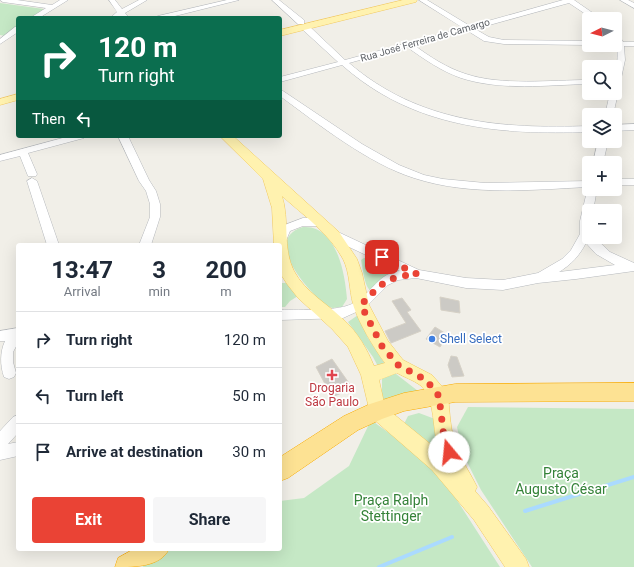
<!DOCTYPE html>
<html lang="en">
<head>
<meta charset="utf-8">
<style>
	:root { --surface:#fff; --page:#f6f6f7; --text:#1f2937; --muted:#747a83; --line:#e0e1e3; --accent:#ea4335 }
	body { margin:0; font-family:Roboto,sans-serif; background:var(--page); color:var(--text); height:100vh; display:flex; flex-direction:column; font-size:15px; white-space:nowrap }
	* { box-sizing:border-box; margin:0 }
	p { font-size:13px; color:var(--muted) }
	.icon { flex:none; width:22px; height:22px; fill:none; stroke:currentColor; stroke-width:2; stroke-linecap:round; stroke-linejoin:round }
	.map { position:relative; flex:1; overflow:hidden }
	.details { position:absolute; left:16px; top:243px; width:266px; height:308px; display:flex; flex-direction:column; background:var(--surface); border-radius:4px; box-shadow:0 4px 16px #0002 }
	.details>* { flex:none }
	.guide { position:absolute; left:16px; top:16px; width:266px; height:122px; border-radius:4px; box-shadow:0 4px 16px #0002; background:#0b6e4f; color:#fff; overflow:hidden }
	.needle { width:26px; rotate:264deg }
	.controls { position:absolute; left:582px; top:12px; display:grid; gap:8px }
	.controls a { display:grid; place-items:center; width:40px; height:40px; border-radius:4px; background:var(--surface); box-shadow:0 4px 16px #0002; font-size:20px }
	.pin { position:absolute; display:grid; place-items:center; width:34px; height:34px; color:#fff; margin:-17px; border-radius:8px; box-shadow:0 2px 6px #0006 }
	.me { position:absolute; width:44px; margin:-22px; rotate:343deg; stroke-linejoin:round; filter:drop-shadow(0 0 3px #0008) }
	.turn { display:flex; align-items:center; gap:14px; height:84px; padding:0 16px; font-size:18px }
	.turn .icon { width:52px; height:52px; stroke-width:2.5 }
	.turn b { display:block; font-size:28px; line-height:34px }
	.then { display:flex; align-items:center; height:38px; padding:0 16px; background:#0003; gap:8px; font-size:15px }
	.eta { display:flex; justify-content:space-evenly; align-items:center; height:68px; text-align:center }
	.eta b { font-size:24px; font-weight:700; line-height:28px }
	.primary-button { display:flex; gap:8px; margin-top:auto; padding:8px 16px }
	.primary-button a { flex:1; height:46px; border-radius:4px; background:var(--accent); color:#fff; font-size:16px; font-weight:700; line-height:46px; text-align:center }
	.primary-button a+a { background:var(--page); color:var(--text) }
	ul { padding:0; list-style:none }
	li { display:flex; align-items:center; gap:12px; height:56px; padding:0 16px; border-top:1px solid var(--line) }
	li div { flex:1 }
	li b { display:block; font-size:15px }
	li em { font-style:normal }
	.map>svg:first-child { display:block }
	.green { fill:#c5e8c5 }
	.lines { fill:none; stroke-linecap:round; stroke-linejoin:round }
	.stream { stroke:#aadaff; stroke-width:4 }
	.building { fill:#cccac5; stroke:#d6d1c6 }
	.minor-casing { stroke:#b5b8bc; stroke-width:1 }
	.major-casing { stroke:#f2c960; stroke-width:1 }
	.highway-casing { stroke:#f9ab00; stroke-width:1 }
	.minor { fill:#fff; fill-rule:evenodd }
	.major { fill:#fff2af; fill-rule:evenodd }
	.highway { fill:#fde293; fill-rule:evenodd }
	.route { stroke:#ea4335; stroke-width:7; stroke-dasharray:0 12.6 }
	.shop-dot { fill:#3f7fe0; stroke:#fff; stroke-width:1.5 }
	.health-dot { fill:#e0444e; stroke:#fff; stroke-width:1.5 }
	.labels { text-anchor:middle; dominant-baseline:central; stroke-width:3.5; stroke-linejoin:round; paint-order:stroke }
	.far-street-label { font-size:10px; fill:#5f6368; stroke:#fff }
	.shop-label { font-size:12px; fill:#366cbe; stroke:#fff; text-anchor:start }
	.health-label { font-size:12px; fill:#be3a42; stroke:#fff }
	.near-park-label { font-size:14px; fill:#348238; stroke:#fff }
</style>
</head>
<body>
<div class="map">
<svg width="634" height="567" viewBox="0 0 634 567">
	<rect width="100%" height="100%" fill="#f1efe8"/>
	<g class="green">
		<path d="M0,3L44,9L31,18H18V27L5,36L0,35Z"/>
		<path d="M303,227C337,225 345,274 347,299L342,307C339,307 335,308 333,308C323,307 315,295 309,289C295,273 269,237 303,227Z"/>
		<path d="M364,258C373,259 392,263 397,270L385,277L372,292C364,287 363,269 361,260Z"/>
		<path d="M282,283H286L298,296L290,301L285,307H280V287Z"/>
		<path d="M358,315L368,338L387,367L418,391L382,401V374L373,357L348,322Z"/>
		<path d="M468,407L634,409V567H532L481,490L463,454L457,427Z"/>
		<path d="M419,413L435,419V444L439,455L404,424L408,416Z"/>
		<path d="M371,420L435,466L500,567H142L171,549H280V501L304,498L349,466Z"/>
	</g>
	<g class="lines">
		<g class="stream">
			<path d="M525,511L634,477"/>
			<path d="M379,567L452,537"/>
		</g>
	</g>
	<g class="building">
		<path d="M440,297L459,301L460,313L441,310Z"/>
		<path d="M402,298L411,310L407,312L421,331L391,343L385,331L406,323L392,301Z"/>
		<path d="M435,327L448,335L440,347L426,339Z"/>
		<path d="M451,356L457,357L464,376L452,377L448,365Z"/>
		<path d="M332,359L351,386V389L332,397L316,367Z"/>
	</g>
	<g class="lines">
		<defs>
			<g id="minor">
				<path d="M0,0H17L52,5L60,0H68L39,18H30L46,8L3,2Z"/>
				<path d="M109,0H115L122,9L139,0H147L125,13L129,18H121L120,16L118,18H110L117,12Z"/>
				<path d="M227,0H239L167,18H154L158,16Z"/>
				<path d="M272,0H279L304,20V24H298Z"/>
				<path d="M419,0H427L470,26L563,0H574L600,18L602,19H593L569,3L475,29L489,37L504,40L589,41V45L504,44L484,41L468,31L414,45C430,57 447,68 466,74C502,86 551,80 589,80V84C547,85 501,91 461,78C441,71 424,59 407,47L349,63C419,123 501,129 589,126V132C499,135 413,128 342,65L280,82V77L338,62L302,29V25H308L345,60L463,28Z"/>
				<path d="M620,0H628L634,3V8Z"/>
				<path d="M15,27H18V32L0,44V39Z"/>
				<path d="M615,33H618L623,42H634V46H624L625,60L619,88L615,90C615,76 619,61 617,46L612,45H615Z"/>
				<path d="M280,89L362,144L399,165L424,175L443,179L485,183L589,181V189H597L593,211H589V237H594L610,252L634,263V271L576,279L538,283L503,290L466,288L416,278L398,280L388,285L365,308L343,318L280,320V310C302,309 337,313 356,302C372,292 379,273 400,271L330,238L328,235L330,232H338L419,270L466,278L503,280L538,273L562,259L571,250L580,234V221L588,187C530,190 469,196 414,178C369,164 318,124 280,96ZM586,243L596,254L615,265L559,272C572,264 579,256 586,243Z"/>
				<path d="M615,91L618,93L613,115H605L610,93H615Z"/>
				<path d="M634,124V130L615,131V125Z"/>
				<path d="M70,136H86L84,138L28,153L37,174L36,176H28L20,156L0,161V155Z"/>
				<path d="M118,136H128L149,180L156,191L160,204V217L151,245H139L150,217V204L146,191L139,181Z"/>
				<path d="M598,141H608L603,163H593Z"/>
				<path d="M32,178L37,181L59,245H47L27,181Z"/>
				<rect x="615" y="179" width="19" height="6"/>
				<path d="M303,218H311L324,220L325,223L324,226H303L290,231L283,248L280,249V245H273L282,226Z"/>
				<path d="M18,328V343L13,352V362L16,373L14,377L9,379L4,377C0,365 0,352 5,341H0V331Z"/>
				<path d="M18,415V433L8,444L18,442V456L0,460V431L13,417Z"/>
			</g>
			<g id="major">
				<path d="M403,0H417L416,2L280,36V30Z"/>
				<path d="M18,94V100L0,105V99Z"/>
				<path d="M220,136H233L339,232L357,259L362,273L369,305L388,341L403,360L432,375L445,390L448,396C450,413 450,432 457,448C462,462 471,474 477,487L475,491L488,506L526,559L529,567H505L474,520L432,470L371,417L361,375L348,347L332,329L298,298L287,284L280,273V245H274L272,208L263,179ZM282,196C303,215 329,233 343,259C350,273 349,289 353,304C357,320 375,350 385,363L374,366C367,349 358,333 344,320C328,304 305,292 294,271C282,248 290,220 282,196ZM397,373C404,377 413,380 420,385C436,398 432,431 439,451L385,407L379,380Z"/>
			</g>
			<g id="highway">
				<path d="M634,383V401L455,402L404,411L382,419L358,430L288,478L280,481V457L344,416L370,404L404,393L455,384Z"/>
				<path d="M134,549H169C160,567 136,567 115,567L118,558Z"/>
			</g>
		</defs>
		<use href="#minor" class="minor-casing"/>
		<use href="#major" class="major-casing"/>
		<use href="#highway" class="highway-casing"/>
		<use href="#minor" class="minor"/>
		<use href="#major" class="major"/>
		<use href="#highway" class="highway"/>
	</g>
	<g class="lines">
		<path class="route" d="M382,257L417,274C386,277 382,283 361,305L382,346L398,365L426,380L439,396L444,438L449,452"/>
	</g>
	<circle class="shop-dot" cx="432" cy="339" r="4"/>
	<path class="health-dot" d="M330 369h4v4h4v4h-4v4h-4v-4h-4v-4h4z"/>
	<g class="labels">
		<g class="far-street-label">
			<text transform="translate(425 40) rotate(-16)">Rua José Ferreira de Camargo</text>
		</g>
		<g class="shop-label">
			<text x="440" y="339">Shell Select</text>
		</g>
		<g class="health-label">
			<text x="332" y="388">Drogaria<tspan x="332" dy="14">São Paulo</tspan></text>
		</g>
		<g class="near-park-label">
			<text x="561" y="473">Praça<tspan x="561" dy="16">Augusto César</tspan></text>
			<text x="391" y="500">Praça Ralph<tspan x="391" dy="16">Stettinger</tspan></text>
		</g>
	</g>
</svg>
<div class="controls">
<a><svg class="needle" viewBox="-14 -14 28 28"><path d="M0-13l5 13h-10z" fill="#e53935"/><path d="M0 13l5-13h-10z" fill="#747a83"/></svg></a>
<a><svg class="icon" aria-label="search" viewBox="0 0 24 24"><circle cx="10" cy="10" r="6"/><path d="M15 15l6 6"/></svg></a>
<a><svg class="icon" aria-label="layers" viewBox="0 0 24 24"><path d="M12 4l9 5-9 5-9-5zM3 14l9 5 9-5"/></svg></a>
<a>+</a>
<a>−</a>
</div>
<div class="pin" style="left:382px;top:257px;background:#d93025"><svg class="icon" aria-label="arrive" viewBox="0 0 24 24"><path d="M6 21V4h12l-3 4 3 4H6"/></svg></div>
<svg class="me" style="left:449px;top:452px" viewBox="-20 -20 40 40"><circle r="19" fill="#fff"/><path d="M0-13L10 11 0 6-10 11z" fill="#ea4335"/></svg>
<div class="guide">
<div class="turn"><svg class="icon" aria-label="right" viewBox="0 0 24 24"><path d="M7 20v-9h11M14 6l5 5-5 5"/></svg><div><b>120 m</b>Turn right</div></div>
<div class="then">Then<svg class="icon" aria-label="left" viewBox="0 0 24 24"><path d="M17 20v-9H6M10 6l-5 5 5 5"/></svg></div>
</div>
<section class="details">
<div class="eta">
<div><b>13:47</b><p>Arrival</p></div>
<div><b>3</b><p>min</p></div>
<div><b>200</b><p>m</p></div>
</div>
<ul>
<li><svg class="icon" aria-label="right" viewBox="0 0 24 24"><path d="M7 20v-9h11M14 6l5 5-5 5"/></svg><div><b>Turn right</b></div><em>120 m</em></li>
<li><svg class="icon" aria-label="left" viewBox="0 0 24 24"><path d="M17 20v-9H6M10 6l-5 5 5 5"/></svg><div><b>Turn left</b></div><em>50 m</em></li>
<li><svg class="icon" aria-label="arrive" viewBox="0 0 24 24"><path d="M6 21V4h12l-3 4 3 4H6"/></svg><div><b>Arrive at destination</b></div><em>30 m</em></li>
</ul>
<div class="primary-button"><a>Exit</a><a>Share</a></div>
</section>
</div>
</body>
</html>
